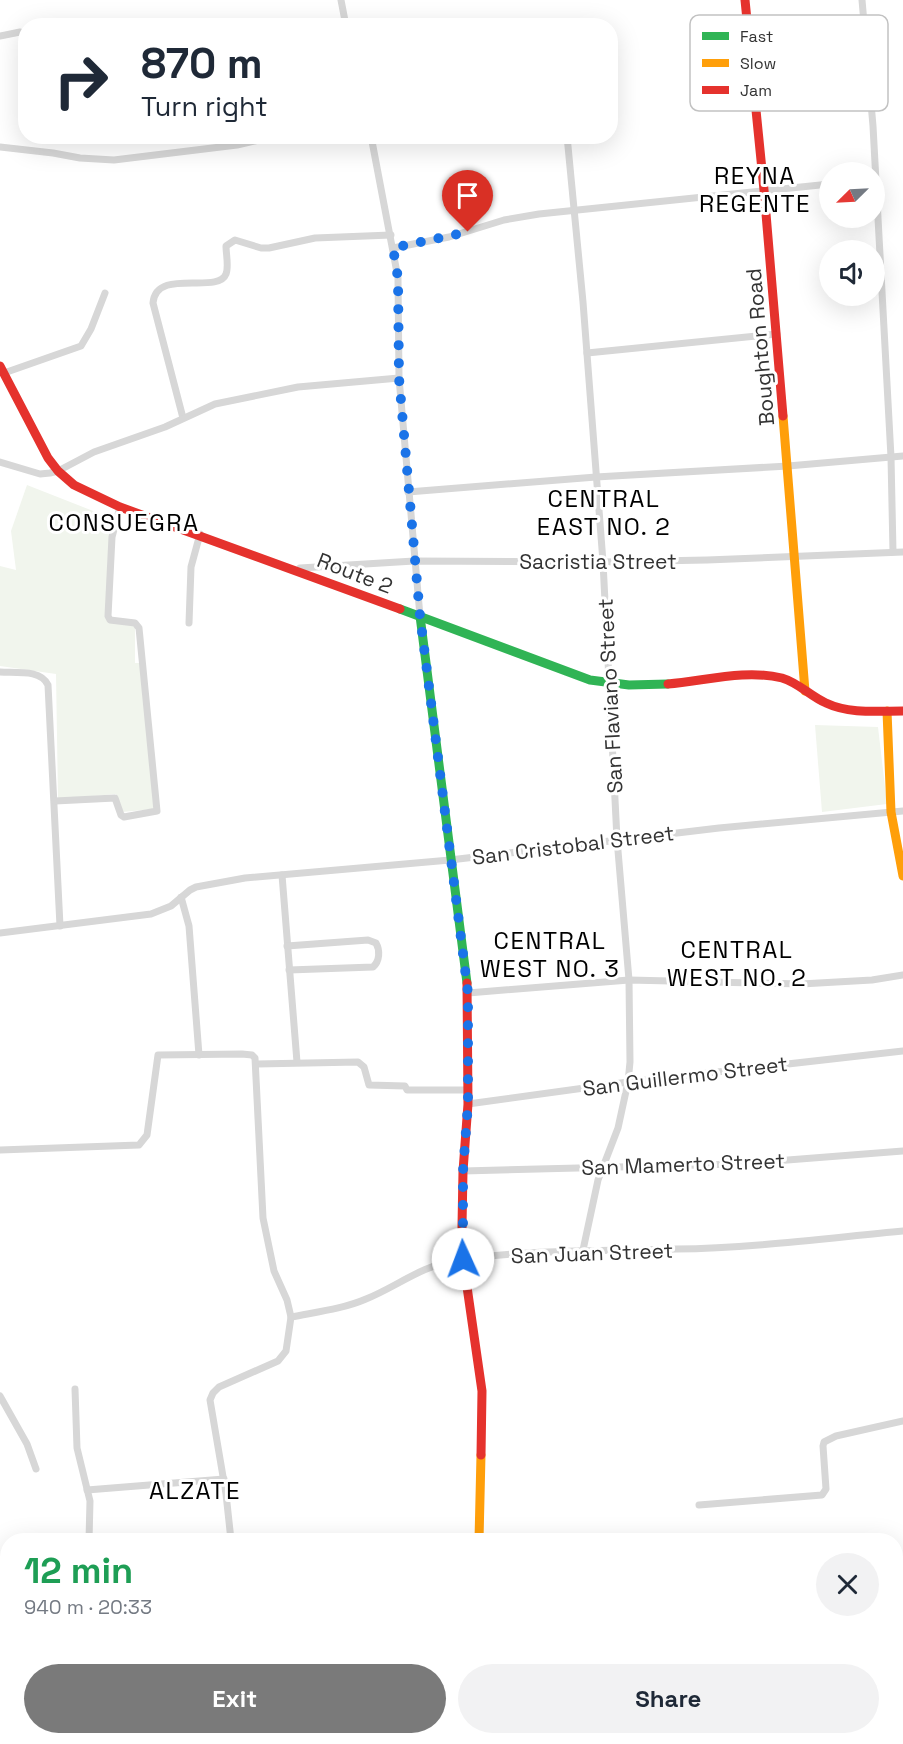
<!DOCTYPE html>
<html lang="en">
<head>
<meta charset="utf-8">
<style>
	:root { --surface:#fff; --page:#f2f2f3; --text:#1f2937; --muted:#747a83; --accent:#7a7a7a }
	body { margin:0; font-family:"Space Grotesk",sans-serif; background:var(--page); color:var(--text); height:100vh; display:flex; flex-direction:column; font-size:22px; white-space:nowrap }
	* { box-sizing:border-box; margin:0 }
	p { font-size:20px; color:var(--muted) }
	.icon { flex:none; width:33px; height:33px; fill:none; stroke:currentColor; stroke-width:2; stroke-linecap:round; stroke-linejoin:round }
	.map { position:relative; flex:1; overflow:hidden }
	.side { position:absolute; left:0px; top:1533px; width:903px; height:212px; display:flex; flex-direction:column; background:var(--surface); border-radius:24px 24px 0 0; box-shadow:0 6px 24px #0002 }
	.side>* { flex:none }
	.banner { position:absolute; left:18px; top:18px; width:600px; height:126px; border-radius:24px; box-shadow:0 6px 24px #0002; background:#fff; color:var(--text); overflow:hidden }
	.needle { width:39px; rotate:246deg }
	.tools { position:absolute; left:819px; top:162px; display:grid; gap:12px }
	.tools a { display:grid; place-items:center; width:66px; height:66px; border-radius:50%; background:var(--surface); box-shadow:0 6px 24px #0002; font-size:30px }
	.pin { position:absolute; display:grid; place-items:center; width:51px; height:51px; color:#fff; margin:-62px -26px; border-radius:50% 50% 50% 0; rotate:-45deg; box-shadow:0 0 6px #0007 }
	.pin .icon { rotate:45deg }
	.me { position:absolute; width:66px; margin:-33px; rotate:358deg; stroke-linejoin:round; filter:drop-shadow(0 0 4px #0008) }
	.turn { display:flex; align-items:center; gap:21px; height:126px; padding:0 24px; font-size:27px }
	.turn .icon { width:78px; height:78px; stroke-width:2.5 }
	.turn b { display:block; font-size:42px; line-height:51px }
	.round { display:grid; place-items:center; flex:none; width:63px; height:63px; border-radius:32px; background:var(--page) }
	.summary { display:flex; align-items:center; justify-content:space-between; height:102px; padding:0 24px }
	h1 { font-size:36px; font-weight:800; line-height:45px; color:#1e9e55 }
	.action { display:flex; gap:12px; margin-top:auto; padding:12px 24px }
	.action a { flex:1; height:69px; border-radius:36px; background:var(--accent); color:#fff; font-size:24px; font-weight:800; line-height:69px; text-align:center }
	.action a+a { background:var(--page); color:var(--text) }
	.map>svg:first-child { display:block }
	.green { fill:#f1f5ed }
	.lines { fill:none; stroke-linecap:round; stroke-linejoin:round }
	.street { stroke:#d7d7d7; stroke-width:7 }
	.fast { stroke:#30b455; stroke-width:9 }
	.slow { stroke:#ff9f0a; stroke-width:9 }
	.jam { stroke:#e5322d; stroke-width:9 }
	.route { stroke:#1a73e8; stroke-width:10; stroke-dasharray:0 18 }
	.labels { text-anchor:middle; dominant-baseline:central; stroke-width:6; stroke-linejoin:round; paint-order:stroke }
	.street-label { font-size:21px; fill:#333; stroke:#fff }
	.quarter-label { font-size:24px; letter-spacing:1.5px; fill:#000; stroke:#fff }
	.key { fill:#fff; stroke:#c2c2c2; stroke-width:1.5 }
	.key-label { font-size:16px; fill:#333 }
</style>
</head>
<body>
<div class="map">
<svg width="903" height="1744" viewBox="0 0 903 1744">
	<rect width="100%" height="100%" fill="#fff"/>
	<g class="green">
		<path d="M27,485L111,518L106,620L135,626V663H140L154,809L122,812L116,794L58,799L56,674L0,666V566L16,570L11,531Z"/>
		<path d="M815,725L878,727L887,804L822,812Z"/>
	</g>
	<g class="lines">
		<g class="street">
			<path d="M341,0L346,26"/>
			<path d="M862,0L873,126L891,457L893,552"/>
			<path d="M0,36L20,32"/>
			<path d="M371,136L398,278L399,378L420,616"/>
			<path d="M567,136L583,302L603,562L617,839L629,980L630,1062L628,1082L618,1128L598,1180L583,1250"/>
			<path d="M0,147L53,153L80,158L114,160L237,145L276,136"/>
			<path d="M393,248L449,237L504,220L539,214L830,184"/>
			<path d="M587,353L777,334"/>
			<path d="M4,373L81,346L91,329L105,293"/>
			<path d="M183,418L153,303C156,267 218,295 226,274C229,267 226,254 226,246L235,240L261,248H269L315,238L391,235"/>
			<path d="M0,462L40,474L50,473L58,471L94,452L165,427L215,404L298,387L399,378"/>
			<path d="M408,492L596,477L788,466L903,456"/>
			<path d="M300,568L414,561L603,562L707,560L903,552"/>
			<path d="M189,623L191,567L200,534"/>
			<path d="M0,672C16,673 41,669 48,685L60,926"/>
			<path d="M55,801L115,798L121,815L124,817L157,811L139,628L135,623L110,620L108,616L112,537L120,507"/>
			<path d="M282,875L297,1062"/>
			<path d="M181,897L189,926L199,1055"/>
			<path d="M0,933L151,914L171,906L190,890L196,887L245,878L450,860L719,828L903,811"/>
			<path d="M287,946L368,940L376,943C380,950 380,961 373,967L289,970"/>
			<path d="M468,993L629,980L801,984L872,980L903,975"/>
			<path d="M257,1064L358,1062L364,1067L369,1085L405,1086L407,1090H468"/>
			<path d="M468,1104L628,1082L903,1051"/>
			<path d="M0,1150L139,1145L147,1135L158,1055L242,1054L252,1055L255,1058L263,1218L274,1271L287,1300L291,1317L286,1351L278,1361L219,1387L213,1393L210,1400L226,1494L231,1540"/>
			<path d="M463,1171L738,1164L903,1151"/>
			<path d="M291,1317C316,1312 343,1309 366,1299C396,1287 421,1266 454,1261C527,1249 602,1251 676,1249C752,1248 828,1238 903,1231"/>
			<path d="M75,1389L77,1448L90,1501L89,1540"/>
			<path d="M0,1396L27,1444L36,1469"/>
			<path d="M87,1490L224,1479"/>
			<path d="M699,1505L822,1495L826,1489L823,1446L824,1442L836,1436L903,1421"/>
			<path d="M896,1582L903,1579"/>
			<path d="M105,1737V1744"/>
			<path d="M685,1737L687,1744"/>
			<path d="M845,1737L846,1744"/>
		</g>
		<g class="fast">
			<path d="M400,609L590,680L629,685L668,684"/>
			<path d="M420,616L467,983"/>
		</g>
		<g class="slow">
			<path d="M783,416L805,691"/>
			<path d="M887,711L891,812L903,876"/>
			<path d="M479,1540L481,1455"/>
			<path d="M474,1744L475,1737"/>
		</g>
		<g class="jam">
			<path d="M745,0L764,190L783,416"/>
			<path d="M0,366L48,458L58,471L74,485L120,507L400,609"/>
			<path d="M668,684C705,681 745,669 782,678C799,683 810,696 826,703C849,714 878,711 903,711"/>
			<path d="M467,983L468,1104L463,1171L462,1226L463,1259L482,1391L481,1455"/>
		</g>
	</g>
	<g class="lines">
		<path class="route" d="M463,1259V1171L468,1104V993L420,616L399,378L398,278L393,248L468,232"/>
	</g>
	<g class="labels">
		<g class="street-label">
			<text transform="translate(760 347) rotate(-95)">Boughton Road</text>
			<text x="598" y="561">Sacristia Street</text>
			<text transform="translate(355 573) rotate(21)">Route 2</text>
			<text transform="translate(610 696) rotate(-93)">San Flaviano Street</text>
			<text transform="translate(573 845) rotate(-7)">San Cristobal Street</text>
			<text transform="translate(685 1076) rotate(-7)">San Guillermo Street</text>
			<text transform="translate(683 1164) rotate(-2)">San Mamerto Street</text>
			<text transform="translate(592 1253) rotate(-2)">San Juan Street</text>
		</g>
		<g class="quarter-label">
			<text x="755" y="175">REYNA<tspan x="755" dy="28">REGENTE</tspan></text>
			<text x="604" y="498">CENTRAL<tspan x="604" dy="28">EAST NO. 2</tspan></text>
			<text x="124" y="522">CONSUEGRA</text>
			<text x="550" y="940">CENTRAL<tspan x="550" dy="28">WEST NO. 3</tspan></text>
			<text x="737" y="949">CENTRAL<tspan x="737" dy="28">WEST NO. 2</tspan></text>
			<text x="195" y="1490">ALZATE</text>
		</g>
	</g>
	<rect x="690" y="15" width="198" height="96" rx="9" class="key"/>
	<rect x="702" y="32" width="27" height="8" fill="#30b455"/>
	<rect x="702" y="59" width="27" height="8" fill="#ff9f0a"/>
	<rect x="702" y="86" width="27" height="8" fill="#e5322d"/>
	<g class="key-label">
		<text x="740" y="42">Fast</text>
		<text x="740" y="69">Slow</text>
		<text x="740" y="96">Jam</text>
	</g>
</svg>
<div class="tools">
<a><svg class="needle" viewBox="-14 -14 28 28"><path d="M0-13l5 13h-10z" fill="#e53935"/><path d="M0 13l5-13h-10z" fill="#747a83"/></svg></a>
<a><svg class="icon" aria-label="sound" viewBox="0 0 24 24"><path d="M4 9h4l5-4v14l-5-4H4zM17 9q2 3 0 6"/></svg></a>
</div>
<div class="pin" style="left:468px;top:232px;background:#d93025"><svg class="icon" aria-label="arrive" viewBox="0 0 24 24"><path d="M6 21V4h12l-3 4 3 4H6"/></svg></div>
<svg class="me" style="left:463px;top:1259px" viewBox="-20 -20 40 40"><circle r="19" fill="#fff"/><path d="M0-13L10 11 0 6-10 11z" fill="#1a73e8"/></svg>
<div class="banner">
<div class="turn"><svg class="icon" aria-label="right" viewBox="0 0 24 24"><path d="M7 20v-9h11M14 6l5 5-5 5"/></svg><div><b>870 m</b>Turn right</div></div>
</div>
<section class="side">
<div class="summary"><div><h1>12 min</h1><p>940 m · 20:33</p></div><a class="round"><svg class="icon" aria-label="close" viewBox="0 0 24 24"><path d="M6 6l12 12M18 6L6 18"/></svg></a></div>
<div class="action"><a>Exit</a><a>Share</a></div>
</section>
</div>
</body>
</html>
